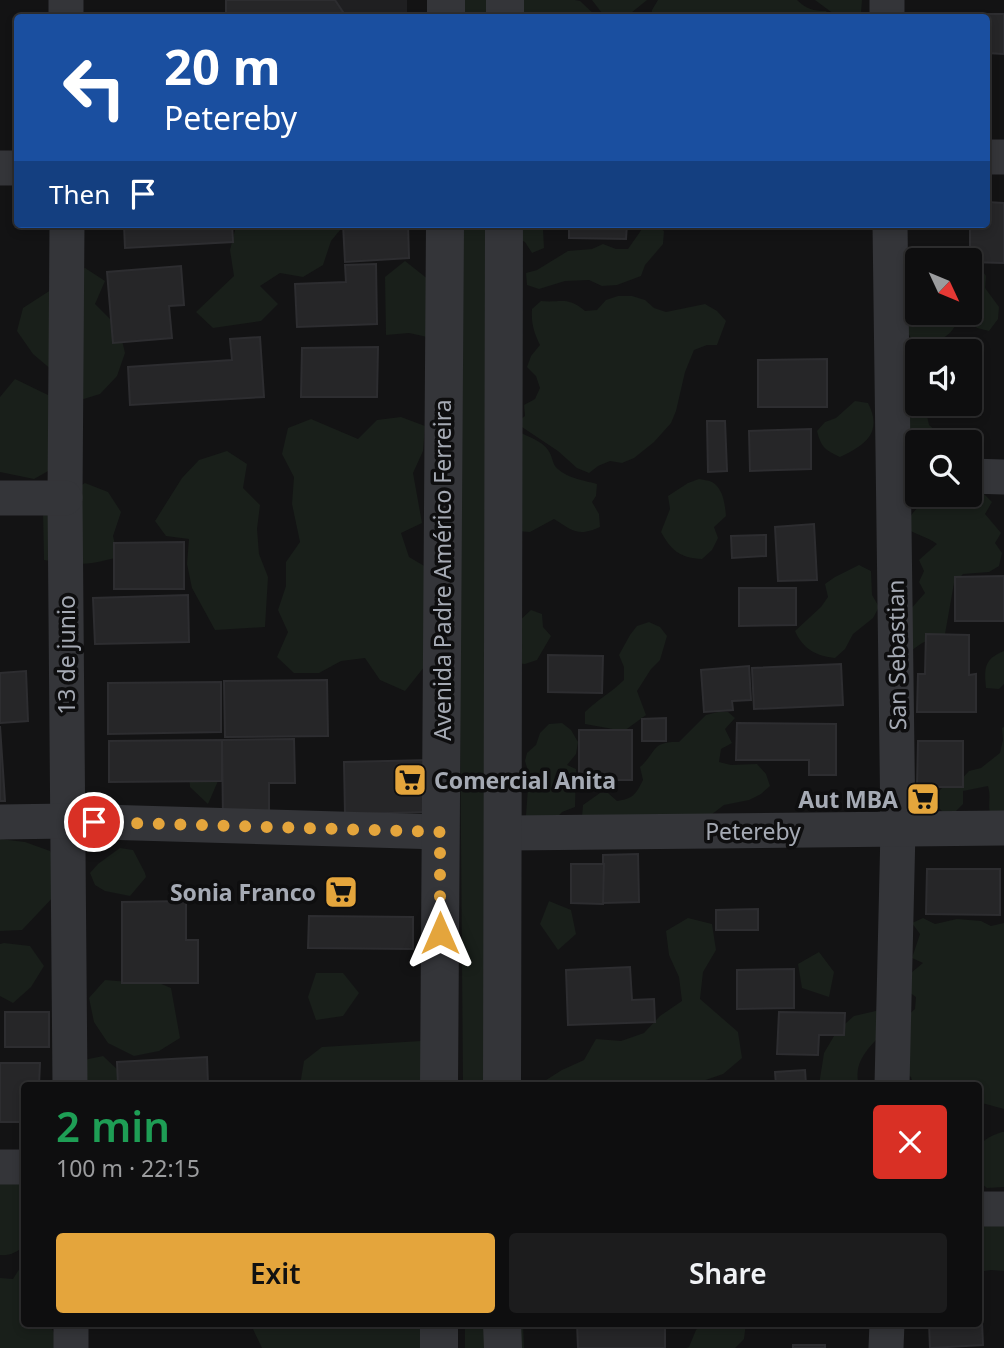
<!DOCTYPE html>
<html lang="en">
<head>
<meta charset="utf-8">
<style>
	:root { --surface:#0e0e0f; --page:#1c1c1d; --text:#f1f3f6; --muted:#9b9c9e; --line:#2e2e2f; --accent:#e4a53c }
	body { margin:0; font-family:"Noto Sans",sans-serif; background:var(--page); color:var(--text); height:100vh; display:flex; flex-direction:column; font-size:26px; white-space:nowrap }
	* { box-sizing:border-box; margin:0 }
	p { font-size:23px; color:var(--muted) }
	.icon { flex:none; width:38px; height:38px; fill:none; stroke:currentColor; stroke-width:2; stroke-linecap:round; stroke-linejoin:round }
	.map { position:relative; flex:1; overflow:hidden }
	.details { position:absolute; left:21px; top:1082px; width:961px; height:245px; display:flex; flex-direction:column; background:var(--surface); border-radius:7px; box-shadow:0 4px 10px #0003,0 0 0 2px var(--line) }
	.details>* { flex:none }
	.guide { position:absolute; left:14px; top:14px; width:976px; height:214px; border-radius:7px; box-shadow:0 4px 10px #0003,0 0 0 2px var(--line); background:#1a4fa0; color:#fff; overflow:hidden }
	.needle { width:46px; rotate:134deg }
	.controls { position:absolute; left:905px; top:248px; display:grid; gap:14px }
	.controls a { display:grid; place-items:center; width:77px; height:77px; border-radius:7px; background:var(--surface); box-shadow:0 4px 10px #0003,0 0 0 2px var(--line); font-size:35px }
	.pin { position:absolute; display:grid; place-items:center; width:60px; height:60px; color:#fff; margin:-30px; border:4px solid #fff; border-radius:50%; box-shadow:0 2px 7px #0007 }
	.me { position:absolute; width:77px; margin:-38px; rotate:0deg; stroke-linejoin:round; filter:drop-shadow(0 0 5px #0008) }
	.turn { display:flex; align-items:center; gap:24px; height:147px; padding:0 35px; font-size:32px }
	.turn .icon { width:91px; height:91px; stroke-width:2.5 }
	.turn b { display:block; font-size:49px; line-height:60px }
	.then { display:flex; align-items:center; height:66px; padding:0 35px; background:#0003; gap:14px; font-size:26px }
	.round { display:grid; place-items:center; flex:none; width:74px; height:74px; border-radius:7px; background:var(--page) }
	.summary { display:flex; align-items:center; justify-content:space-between; height:119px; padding:0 35px }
	h1 { font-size:42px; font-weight:600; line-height:52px; color:#1e9e55 }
	.cta { display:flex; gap:14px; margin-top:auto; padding:14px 35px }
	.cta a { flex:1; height:80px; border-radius:7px; background:var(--accent); color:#111; font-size:28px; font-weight:600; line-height:80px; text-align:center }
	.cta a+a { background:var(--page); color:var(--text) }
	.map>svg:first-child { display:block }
	.built { fill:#1f1f21 }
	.green { fill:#191f1a }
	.building { fill:#262628; stroke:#2d2d30; stroke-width:2 }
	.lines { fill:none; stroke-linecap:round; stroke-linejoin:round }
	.minor { stroke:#343539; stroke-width:35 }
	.tertiary { stroke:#343539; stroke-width:38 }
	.route { stroke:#e4a53c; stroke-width:12; stroke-dasharray:0 21.6 }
	.labels { text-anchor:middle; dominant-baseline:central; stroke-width:7; stroke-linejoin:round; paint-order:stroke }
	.street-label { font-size:23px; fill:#a5aab4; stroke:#0e0e0f }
	.poi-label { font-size:23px; font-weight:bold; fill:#a5aab4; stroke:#0e0e0f; text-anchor:end }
</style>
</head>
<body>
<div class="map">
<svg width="1004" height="1348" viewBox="0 0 1004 1348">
	<rect width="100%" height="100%" fill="#131314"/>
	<rect class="built" x="226" y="0" width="181" height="17"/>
	<g class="green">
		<rect x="455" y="0" width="54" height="17"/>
		<path d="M522,0H575L580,1L598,18H518Z"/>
		<path d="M592,0H647L626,17H605Z"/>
		<path d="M658,0H797C806,9 814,11 826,11L831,17H652V10Z"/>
		<path d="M815,0H862L861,13L857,17H838Z"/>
		<path d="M235,224H345L331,241L323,265L303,277L280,273L260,286L278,304L261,321L213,328L196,312L234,276L230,250L236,226Z"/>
		<path d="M456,224H547L543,229L544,248L532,253L525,242L514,237L519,432C529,437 542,441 548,450C552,455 552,461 555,466C565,478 583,480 597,484L596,496L592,502L599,514L600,527C578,537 573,531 554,519L530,532L517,531V623L531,610L542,614L543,627L551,636L537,660L525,664L517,663L521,1085H463Z"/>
		<path d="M654,225L664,231L663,244L645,265L641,276L617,285L602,286L589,280L565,281L539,289L527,285L526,273L537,270L568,251L592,249L603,244L616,249H628L642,229Z"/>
		<path d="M405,261L443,291L432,338L409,333L386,335L385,277Z"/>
		<path d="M970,265L979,266L986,276L985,288L999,307L998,319L989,331L977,328L963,313H970Z"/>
		<path d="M85,268L105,281L95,304L119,328L125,353L117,376L100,394L74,402L57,466L34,479L0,472V397L15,379L48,395L52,370L33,354L17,331L23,308Z"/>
		<path d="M917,272V313H957C960,335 933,345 916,347L897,314L898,289Z"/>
		<path d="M618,296H632L645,300L654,308L666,312L705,304L717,311L726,321L717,345H707L694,350L685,372L676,411L671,423L654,442L634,458L622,463L610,461L598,466L589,473L577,468L558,451L516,423L525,416L524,405L535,399L540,388L536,376L527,367L531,356L540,345C534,333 531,323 532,309L541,301C562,303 567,296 585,311L597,310L606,300Z"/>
		<path d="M917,365V404H931L926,411L929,425L938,433L940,443H917V449L906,440L905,428L911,416L905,405L898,373L909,370Z"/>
		<path d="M855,401L868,403C883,432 866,445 840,457C825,450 821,447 817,431L825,422L836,418Z"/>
		<path d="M401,417L425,426L423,451L413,473L422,523L401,533L409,557L431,570L440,647L405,691L380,680L365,658L341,661L319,673H294L277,657L288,632L278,610L286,586V562L300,542L292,504L294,477L282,454L288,428L311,419L358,439L377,420Z"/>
		<path d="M227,451L247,464L243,488L260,505L257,529L259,554L268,577L265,627L215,630L192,588L187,564L189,539L166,536L155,521L182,478L199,460Z"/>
		<path d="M699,479C703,480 708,480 712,482C723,488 725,504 726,516L714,527L718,538L712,550L702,559C680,558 671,550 661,532L670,509L668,496L688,483Z"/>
		<path d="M85,483L108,492L121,512L113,536L118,557C87,566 75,565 44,560L43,511Z"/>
		<path d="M970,489L983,493L992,502L985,514L1001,533L995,543L1002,553L999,566L989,572L963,574L954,583L945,634L922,643L912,650L909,611L925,593L919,582L924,571L919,560L937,544C926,536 915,535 905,527C916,501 929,501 954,499L955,495H970Z"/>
		<path d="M859,565L871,571L872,595L879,607L873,618L853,634L845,649L835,658C816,656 803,649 795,631L821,607L828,597L825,584L835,577Z"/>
		<path d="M649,622L660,627L667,636L660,660L651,669L637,691L646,715L624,731L585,724V712C597,700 612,692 624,680V667L619,655L630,635L637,626Z"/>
		<path d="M1004,651V684L999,689L986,688C984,668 984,659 1004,651Z"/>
		<path d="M718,712H728L735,718L725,729L732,743L721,749L719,762L731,765L757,764L766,774L770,786L761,794L749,800L724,805L703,821L582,817L583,805L600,793H608L617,801C633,799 636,794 643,780L640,767C657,752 651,741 679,742L706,715Z"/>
		<path d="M562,723L571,730L578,742L576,754L567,765L576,769L575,807L562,812L544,831L525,829L529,774L525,761L527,753L536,745L540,733L549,724Z"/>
		<path d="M1004,727V816L992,819C986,805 992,800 988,786L963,791V804L955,812H943L934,803L939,791L948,782L960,781L969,771L981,768L1000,753L1003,740L1002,728Z"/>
		<path d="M188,761L218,781L208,804L190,787Z"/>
		<path d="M0,839L25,842L50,851L63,872L56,894L22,930L0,931Z"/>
		<path d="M120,848L133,850L145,873L146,877L130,896L105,891L95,885L90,873L98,864Z"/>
		<path d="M549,901L571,910L576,934L558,950L540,924Z"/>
		<path d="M688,918L712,924L716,950L703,972L700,999L738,1032L742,1058L723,1074L700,1082L695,1085H542L543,1082L562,1070L584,1060L596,1039L621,1041L644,1033L660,1016L682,1001L679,977L669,955L666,931Z"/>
		<path d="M923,918L935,924L957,919L981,921L991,926L1004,923V1109L982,1103L978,1104V1085H913L911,1077L892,1061L906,1017L915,1009L916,997L906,990L905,978L923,963L912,958L920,934L912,923Z"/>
		<path d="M4,943L30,946L44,966L31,987L13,1003L0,996V944Z"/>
		<path d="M819,952L834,972L829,997L802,988L798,964Z"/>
		<path d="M316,973H343L359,993L343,1016L316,1020L308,997Z"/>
		<path d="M105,980L129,982L154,981L171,988L180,1038L159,1051L134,1056L108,1043L94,1022L89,998Z"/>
		<path d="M880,1010V1036C866,1050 853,1064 859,1085H819L824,1053L837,1031L854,1016Z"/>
		<path d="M421,1041L440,1085H300L304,1061L322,1047Z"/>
		<path d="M103,1056L120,1072L115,1085H63L79,1061Z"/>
		<path d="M1002,1132H1004V1187L987,1188L978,1181V1148C983,1139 993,1135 1002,1132Z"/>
		<path d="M0,1154L24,1171V1246C17,1252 10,1256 0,1255Z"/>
		<path d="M1004,1215V1271L991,1270L978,1272V1218Z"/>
		<path d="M20,1268H24V1323H48L64,1348H0V1278L13,1279Z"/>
		<path d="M253,1323H423L421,1348H262L252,1327Z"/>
		<path d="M465,1323H523L524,1348H465Z"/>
		<path d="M704,1323H746L744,1339L735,1348H686L689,1347L696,1330Z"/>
	</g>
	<g class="building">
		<path d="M226,0H335L347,18H226Z"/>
		<path d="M980,14H1004V54L987,53V18H980Z"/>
		<path d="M987,202L1004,203V263L970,262V224H987Z"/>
		<path d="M124,224H232L233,242L125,248Z"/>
		<path d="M343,224H408L409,258L345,262Z"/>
		<path d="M569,224H627L626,239L569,238Z"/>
		<path d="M376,264L377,324L297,327L295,284L346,282L345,265Z"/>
		<path d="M181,266L184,305L169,306L172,338L113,343L107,272Z"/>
		<path d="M260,337L264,397L130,405L128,367L232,360L230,339Z"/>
		<path d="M378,347L377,397H301L302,348Z"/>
		<path d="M827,359V407H758V360Z"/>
		<path d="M707,421H725L727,471L708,472Z"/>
		<path d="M811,429V469L750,471L749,431Z"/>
		<path d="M814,524L817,580L778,581L775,527Z"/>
		<path d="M766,535V556L732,558L731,536Z"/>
		<path d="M184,542V589H114V543Z"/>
		<path d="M1004,576V621H955V577Z"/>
		<path d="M739,588H796V625L739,626Z"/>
		<path d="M188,595L189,642L95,644L93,598Z"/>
		<path d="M926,634L969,635V675L976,674V712H917L918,674H925Z"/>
		<path d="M548,655L603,656L602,693L548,692Z"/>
		<path d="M841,664L843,705L754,709L752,668Z"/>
		<path d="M749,666L751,700L732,701L733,710L704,712L701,670Z"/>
		<path d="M26,671L28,721L0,723V673Z"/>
		<path d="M327,680L328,736L225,737L224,681Z"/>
		<path d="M221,682V732L108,734V683Z"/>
		<path d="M666,718V741H642V719Z"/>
		<path d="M737,723L836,724V775H809V760H736Z"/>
		<path d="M0,726L5,801H0Z"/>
		<rect x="579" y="730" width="53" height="50"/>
		<path d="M294,739L295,783H269V817L223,818L222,740Z"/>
		<path d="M222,740V781L109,782V741Z"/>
		<path d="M918,741H963V787H917Z"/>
		<path d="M430,760L431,812L345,814L344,762Z"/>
		<path d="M638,854L639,902L603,903V855Z"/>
		<path d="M571,864H604L603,904L571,903Z"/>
		<path d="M927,869H1000V915L926,914Z"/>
		<path d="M186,901V940H198V983H122V902Z"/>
		<path d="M758,909V930H716V910Z"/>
		<path d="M309,916L413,917V949L308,948Z"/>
		<path d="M630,967L632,1000L654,999L655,1022L568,1025L566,970Z"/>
		<path d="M794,969V1008L737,1009V970Z"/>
		<rect x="5" y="1012" width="44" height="35"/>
		<path d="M779,1012L845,1013L844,1035H819L818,1055L777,1054Z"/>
		<path d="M207,1057L208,1085H118L117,1062Z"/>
		<path d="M0,1063H40L39,1085H24V1122H0Z"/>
		<path d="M805,1070L806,1085H776L775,1072Z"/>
		<path d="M978,1299H981L983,1345L930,1348L929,1323H978Z"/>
		<path d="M577,1323H665V1348H578Z"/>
		<rect x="793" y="1345" width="32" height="3"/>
	</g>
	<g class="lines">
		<g class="minor">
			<path d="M66,0V18"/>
			<path d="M887,0V18"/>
			<path d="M987,157H1004"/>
			<path d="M0,168H18"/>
			<path d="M67,224L65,498L70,1085"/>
			<path d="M890,224L898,830L892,1085"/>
			<path d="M970,476L1004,477"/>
			<path d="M0,498H65"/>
			<path d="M0,822L68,821L440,832"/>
			<path d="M503,833L1004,828"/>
			<path d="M0,1167H24"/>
			<path d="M978,1209H1004"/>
			<path d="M71,1323V1348"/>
			<path d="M886,1348L887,1323"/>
		</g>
		<g class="tertiary">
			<path d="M446,18V0"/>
			<path d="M505,18V0"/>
			<path d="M439,1085L445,224"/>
			<path d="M502,1085L504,224"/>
			<path d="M439,1323V1348"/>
			<path d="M502,1323L503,1348"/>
		</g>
	</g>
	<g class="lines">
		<path class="route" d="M94,822L440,832V933"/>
	</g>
	<defs>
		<symbol id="supermarket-square" viewBox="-11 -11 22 22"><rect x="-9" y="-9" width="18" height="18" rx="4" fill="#e4a53c" stroke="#0e0e0f"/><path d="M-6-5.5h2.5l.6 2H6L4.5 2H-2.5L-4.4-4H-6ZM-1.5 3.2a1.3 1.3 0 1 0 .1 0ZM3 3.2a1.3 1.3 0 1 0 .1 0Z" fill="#111"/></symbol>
	</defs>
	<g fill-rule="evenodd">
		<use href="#supermarket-square" x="391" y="761" width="38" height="38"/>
		<use href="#supermarket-square" x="904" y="780" width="38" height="38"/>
		<use href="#supermarket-square" x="322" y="873" width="38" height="38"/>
	</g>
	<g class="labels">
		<g class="street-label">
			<text transform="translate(442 570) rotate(-90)">Avenida Padre Américo Ferreira</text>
			<text transform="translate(66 655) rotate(-90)">13 de junio</text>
			<text transform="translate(896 655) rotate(-91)">San Sebastian</text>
			<text x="753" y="831">Petereby</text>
		</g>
		<g class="poi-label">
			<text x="434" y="780" text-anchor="start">Comercial Anita</text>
			<text x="898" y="799">Aut MBA</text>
			<text x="316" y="892">Sonia Franco</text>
		</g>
	</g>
</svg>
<div class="controls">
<a><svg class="needle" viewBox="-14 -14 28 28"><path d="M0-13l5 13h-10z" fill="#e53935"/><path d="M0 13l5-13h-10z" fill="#9b9c9e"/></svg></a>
<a><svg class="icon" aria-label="sound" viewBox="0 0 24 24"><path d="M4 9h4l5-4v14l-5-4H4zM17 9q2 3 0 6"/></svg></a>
<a><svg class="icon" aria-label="search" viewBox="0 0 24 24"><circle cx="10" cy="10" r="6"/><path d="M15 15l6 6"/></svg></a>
</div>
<div class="pin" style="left:94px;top:822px;background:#d93025"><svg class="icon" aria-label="arrive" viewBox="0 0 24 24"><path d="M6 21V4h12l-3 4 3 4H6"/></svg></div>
<svg class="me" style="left:440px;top:933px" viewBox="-20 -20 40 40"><path d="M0-17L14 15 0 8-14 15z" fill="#e4a53c" stroke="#fff" stroke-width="4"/></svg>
<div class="guide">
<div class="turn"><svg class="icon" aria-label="left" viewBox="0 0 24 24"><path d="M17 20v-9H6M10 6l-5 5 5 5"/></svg><div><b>20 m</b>Petereby</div></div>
<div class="then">Then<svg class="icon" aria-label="arrive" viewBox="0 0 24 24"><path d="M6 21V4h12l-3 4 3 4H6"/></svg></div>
</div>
<section class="details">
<div class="summary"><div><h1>2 min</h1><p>100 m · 22:15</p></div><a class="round" style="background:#d93025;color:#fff"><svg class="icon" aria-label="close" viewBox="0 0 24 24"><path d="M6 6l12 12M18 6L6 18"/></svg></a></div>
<div class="cta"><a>Exit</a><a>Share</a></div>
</section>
</div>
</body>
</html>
